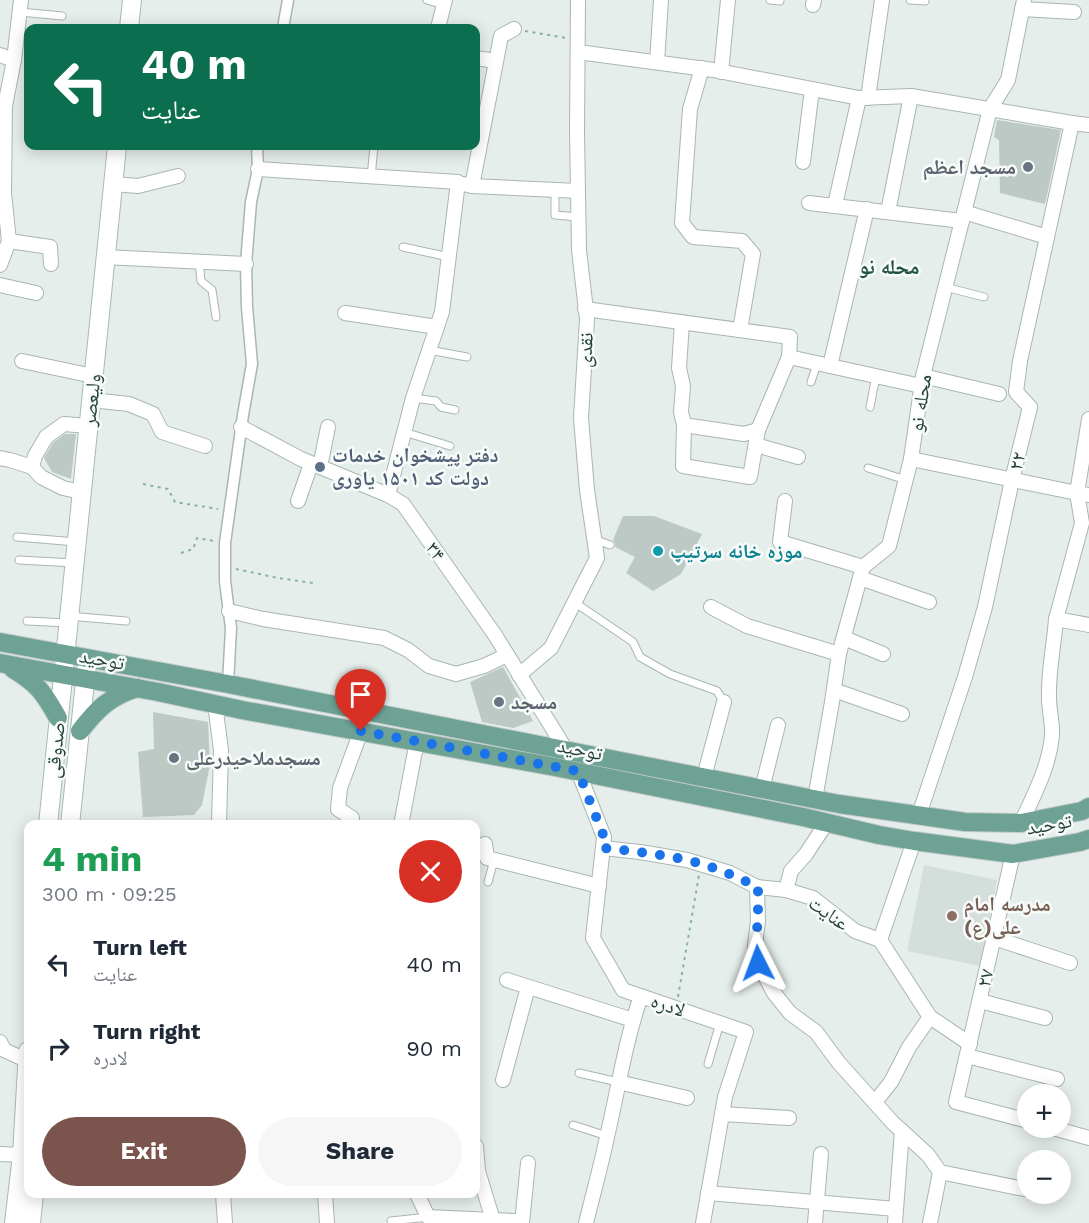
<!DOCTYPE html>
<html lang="en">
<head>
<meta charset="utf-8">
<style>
	:root { --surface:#fff; --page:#f6f6f7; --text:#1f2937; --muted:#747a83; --accent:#7b544d }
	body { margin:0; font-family:"Work Sans","Noto Naskh Arabic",sans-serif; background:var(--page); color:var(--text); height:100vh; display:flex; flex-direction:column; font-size:22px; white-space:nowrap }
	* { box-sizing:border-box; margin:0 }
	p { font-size:20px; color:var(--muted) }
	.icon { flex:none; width:33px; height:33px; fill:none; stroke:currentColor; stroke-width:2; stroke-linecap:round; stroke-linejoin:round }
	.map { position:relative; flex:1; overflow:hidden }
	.sheet { position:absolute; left:24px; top:820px; width:456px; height:378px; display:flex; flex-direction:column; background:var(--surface); border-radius:12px; box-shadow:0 3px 15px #0003 }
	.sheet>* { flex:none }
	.top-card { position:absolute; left:24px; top:24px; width:456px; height:126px; border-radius:12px; box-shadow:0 3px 15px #0003; background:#0b6e4f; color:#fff; overflow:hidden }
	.fabs { position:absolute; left:1017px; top:1084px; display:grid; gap:12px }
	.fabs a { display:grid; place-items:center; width:54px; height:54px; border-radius:50%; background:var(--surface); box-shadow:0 3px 15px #0003; font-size:30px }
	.pin { position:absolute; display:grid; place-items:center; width:51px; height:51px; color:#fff; margin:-62px -26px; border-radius:50% 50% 50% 0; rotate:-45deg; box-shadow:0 0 6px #0007 }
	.pin .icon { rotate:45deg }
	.me { position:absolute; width:66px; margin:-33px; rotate:357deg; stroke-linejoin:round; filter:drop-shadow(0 0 4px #0008) }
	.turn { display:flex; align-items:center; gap:21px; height:126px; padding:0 18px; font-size:27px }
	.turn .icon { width:78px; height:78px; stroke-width:2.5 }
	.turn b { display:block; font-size:42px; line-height:51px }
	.round { display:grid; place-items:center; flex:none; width:63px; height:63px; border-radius:32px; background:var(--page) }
	.head { display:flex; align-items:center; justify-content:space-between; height:102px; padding:0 18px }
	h1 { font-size:36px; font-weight:700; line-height:45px; color:#1e9e55 }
	.cta { display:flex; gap:12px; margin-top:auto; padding:12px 18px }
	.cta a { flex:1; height:69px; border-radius:36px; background:var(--accent); color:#fff; font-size:24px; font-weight:700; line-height:69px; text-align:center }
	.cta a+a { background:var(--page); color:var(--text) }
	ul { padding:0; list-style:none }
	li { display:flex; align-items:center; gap:18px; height:84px; padding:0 18px }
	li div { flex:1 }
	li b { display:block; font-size:22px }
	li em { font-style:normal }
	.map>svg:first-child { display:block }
	.built { fill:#d4deda }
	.building { fill:#bcc9c4 }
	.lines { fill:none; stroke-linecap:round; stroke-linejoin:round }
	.service-casing { stroke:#a9b6b2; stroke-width:9 }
	.pedestrian-casing { stroke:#a9b6b2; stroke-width:13 }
	.minor-casing { stroke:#a9b6b2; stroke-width:16 }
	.secondary-casing { stroke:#a5bab3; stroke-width:20 }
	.primary-casing { stroke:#c2cac8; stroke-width:20 }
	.path { stroke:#88b0a4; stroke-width:2; stroke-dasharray:3 4.5; stroke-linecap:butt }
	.service { stroke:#fff; stroke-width:7 }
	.pedestrian { stroke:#fff; stroke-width:10 }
	.minor { stroke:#fff; stroke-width:14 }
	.secondary { stroke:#fff; stroke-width:18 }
	.primary { stroke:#6da294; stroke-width:18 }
	.route { stroke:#1a73e8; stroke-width:10; stroke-dasharray:0 18 }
	.worship-dot { fill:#6b7280; stroke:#f7fbf9; stroke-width:2 }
	.service-dot { fill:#5c6f8a; stroke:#f7fbf9; stroke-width:2 }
	.culture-dot { fill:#0f9aa8; stroke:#f7fbf9; stroke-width:2 }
	.education-dot { fill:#8d6e63; stroke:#f7fbf9; stroke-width:2 }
	.labels { text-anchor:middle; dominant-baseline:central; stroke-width:5; stroke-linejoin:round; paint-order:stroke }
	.worship-label { font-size:20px; font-weight:bold; fill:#5b616d; stroke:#f7fbf9; text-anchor:start }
	.street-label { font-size:20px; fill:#264039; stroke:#f7fbf9 }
	.service-label { font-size:20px; font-weight:bold; fill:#4e5e75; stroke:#f7fbf9; text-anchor:start }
	.culture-label { font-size:20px; font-weight:bold; fill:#0d838f; stroke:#f7fbf9; text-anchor:start }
	.education-label { font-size:20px; font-weight:bold; fill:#785e54; stroke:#f7fbf9; text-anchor:start }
	.neighbourhood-label { font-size:21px; font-weight:bold; fill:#225246; stroke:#f7fbf9 }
</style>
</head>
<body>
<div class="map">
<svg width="1089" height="1223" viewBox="0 0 1089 1223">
	<rect width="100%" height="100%" fill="#e6eeeb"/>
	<path class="built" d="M924,865L997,880L980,966L907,951Z"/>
	<g class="building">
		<path d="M997,120L1061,130L1045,204L1000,193L999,140L994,137Z"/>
		<path d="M65,434H76L71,479L52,472L44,458L53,443Z"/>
		<path d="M623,516H654L702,534L681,574L653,591L626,573L635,557L615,547V544L613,540Z"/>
		<path d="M503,667L533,721L513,728L482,722L470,682Z"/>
		<path d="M153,712L208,722L210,765L202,805L194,815L143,817L138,752L154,749Z"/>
	</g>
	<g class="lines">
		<defs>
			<g id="service">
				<path d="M427,0L444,5"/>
				<path d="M770,0L780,1"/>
				<path d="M910,0L925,1"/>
				<path d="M20,12L62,16"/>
				<path d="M371,177L374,146"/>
				<path d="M555,190V215L578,217"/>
				<path d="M403,247L449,257"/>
				<path d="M199,262L201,281L212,290L216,317"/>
				<path d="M945,287L984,297"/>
				<path d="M429,350L467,357"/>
				<path d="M811,382L817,364"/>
				<path d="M413,398L436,401L441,407L455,410"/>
				<path d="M870,407L876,376"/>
				<path d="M404,432L450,446"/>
				<path d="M868,468L906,480"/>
				<path d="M17,537L76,542"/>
				<path d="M594,539L610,545"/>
				<path d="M19,560L74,563"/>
				<path d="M574,602L633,642L640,657L670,674L717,691L724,702"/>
				<path d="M69,616L126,621"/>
				<path d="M27,621L68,623"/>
				<path d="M488,882L494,860"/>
				<path d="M708,1064L720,1023"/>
				<path d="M579,1073L618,1082"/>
				<path d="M573,1125L607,1136"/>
				<path d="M391,1221L428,1217"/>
			</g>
			<g id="pedestrian">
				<path d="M283,28L288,0"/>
				<path d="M228,684L231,628L225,581V543L243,415L252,364L247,307L246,264L251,202L258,169L257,146"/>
			</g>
			<g id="minor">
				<path d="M813,5L814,0"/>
				<path d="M1022,9L1074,12"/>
				<path d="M438,28L445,0"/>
				<path d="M578,52L713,70L859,98L911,96L1072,123"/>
				<path d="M0,55L14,60"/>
				<path d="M476,58L496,61"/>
				<path d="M657,62L661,0"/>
				<path d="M702,68L690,109L682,223L693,237L742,241L753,254L740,330"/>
				<path d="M721,72L728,0"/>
				<path d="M868,98L882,0"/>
				<path d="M803,162L812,89"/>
				<path d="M258,169L458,182L442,312L413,398L388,495"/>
				<path d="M113,184L138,186L178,176"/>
				<path d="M463,184L472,186L578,191"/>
				<path d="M472,186L501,36L514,29"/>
				<path d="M809,203L962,221"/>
				<path d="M835,205L859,98"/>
				<path d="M888,212L911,96"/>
				<path d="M964,212L1047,237"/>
				<path d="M9,241L50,247L51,264"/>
				<path d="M105,257L246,264"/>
				<path d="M0,265L9,241L4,193L5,106L14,60L21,0"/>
				<path d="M0,285L36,293"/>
				<path d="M585,309L790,337L789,357L921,386"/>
				<path d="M345,313L437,327"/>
				<path d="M682,322L679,368L683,386L681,412L684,425L744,434L758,430L789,357"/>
				<path d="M22,361L93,376"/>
				<path d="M830,366L867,209"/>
				<path d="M923,376L999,394"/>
				<path d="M91,400L129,404L153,414L162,432L205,446"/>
				<path d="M684,425L683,466L750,477L758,430"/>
				<path d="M241,427L301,459L388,495L403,504L495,635L566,750"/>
				<path d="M756,445L798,457"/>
				<path d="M0,458L10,460L32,467L41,477L63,488L81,492"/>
				<path d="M911,459L1077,493L1089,419"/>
				<path d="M32,467L35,456L46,437L64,424L88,426"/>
				<path d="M320,467L328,427"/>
				<path d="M1089,495L1077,493L1082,523L1056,619L1089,625"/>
				<path d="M298,501L311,464"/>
				<path d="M785,501L780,542L863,567"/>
				<path d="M860,578L929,602"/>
				<path d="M711,607L747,626L839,654"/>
				<path d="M229,611L263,619L384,638L408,650L429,666L456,674L484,666L507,655"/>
				<path d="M844,638L883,654"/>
				<path d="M519,675L551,648L597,558L587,490L581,418L587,319L579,250L577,132L578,0"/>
				<path d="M834,690L902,714"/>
				<path d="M215,704L221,750L219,825"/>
				<path d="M578,771L604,837L593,938L623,990L746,1032L725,1097L703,1223"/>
				<path d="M704,777L724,702"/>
				<path d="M762,789L778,725"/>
				<path d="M815,799L832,702L839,654L863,567L889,546L911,459L923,376L990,109L1008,80L1024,0"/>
				<path d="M919,815L965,677L985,607L1012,480L1030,407L1016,392L1020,361L1072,123L1089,125"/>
				<path d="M352,818L338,809L340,788L361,731"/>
				<path d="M1021,823C1034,795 1049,767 1052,736C1053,724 1049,711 1049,698C1048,672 1054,646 1056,619"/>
				<path d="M401,825L417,741"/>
				<path d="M914,841L880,940L930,1017L970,1044"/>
				<path d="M485,844L487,858L599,886"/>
				<path d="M603,848L640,852L687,860L730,873L757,887L786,890L813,898L855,931L880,940"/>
				<path d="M1013,854L956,1102L1028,1121"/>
				<path d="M757,887L758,921L755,945L758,963L774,993L790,1013L816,1032L839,1063L893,1123L928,1155L940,1172L1024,1189"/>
				<path d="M786,890L791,871L806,854L827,822"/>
				<path d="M994,938L1070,963"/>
				<path d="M507,980L633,1020"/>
				<path d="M980,1001L1045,1018"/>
				<path d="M0,1042L4,1050L28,1061"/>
				<path d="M967,1056L1057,1079"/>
				<path d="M503,1080L528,987"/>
				<path d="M618,1082L687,1098"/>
				<path d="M875,1102L891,1082L909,1047L930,1017"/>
				<path d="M722,1114L789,1118"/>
				<path d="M1053,1128L1089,1138"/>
				<path d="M476,1146L478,1171L493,1220"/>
				<path d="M0,1154L22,1155"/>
				<path d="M708,1193L896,1209"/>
				<path d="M223,1194L225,1223"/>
				<path d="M325,1194L327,1223"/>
				<path d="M417,1194L428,1217L514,1221L521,1223"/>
				<path d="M522,1223L528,1163"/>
				<path d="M586,1223C593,1194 601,1166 607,1137C618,1090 625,1042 641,996"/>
				<path d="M815,1223L821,1154"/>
				<path d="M895,1223L902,1131"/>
				<path d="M930,1223L940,1172"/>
			</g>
			<g id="secondary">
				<path d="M129,28L132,0"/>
				<path d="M48,825L117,146"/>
				<path d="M70,825L87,663"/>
				<path d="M14,1223L22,1155L28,1051"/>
				<path d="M31,1223L34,1194"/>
			</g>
			<g id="primary">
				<path d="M0,642L228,684L839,804L965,822L1021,823L1082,811L1089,807"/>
				<path d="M0,663L158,692L242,710L555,767L803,817L879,835L914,841L1013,854L1080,842L1089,839"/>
				<path d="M13,669C38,684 44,693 58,718"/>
				<path d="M80,731C97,709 109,697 137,688"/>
			</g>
		</defs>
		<use href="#service" class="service-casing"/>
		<use href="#pedestrian" class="pedestrian-casing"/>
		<use href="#minor" class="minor-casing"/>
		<use href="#secondary" class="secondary-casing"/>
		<use href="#primary" class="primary-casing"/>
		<g class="path">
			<path d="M525,31L567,38"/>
			<path d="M143,484L168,489L175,502L218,509"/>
			<path d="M181,553L193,549L197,538L214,541"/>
			<path d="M236,569L278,578L313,583"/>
			<path d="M678,997L699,875"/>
		</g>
		<use href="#service" class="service"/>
		<use href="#pedestrian" class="pedestrian"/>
		<use href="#minor" class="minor"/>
		<use href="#secondary" class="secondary"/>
		<use href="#primary" class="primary"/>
	</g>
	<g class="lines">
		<path class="route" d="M361,731L578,771L604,837L603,848C631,851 659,854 687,860C712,866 735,876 758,887V921L755,945L758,963"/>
	</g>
	<g class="worship-dot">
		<circle cx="1028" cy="167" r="6"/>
		<circle cx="499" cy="702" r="6"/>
		<circle cx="174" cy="758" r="6"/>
	</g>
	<circle class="service-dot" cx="320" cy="467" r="6"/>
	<circle class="culture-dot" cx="658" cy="551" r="6"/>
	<circle class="education-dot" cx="952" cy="916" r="6"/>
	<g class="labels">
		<g class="worship-label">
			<text x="1016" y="167" text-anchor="end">مسجد اعظم</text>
			<text x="511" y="702">مسجد</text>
			<text x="186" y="758">مسجدملاحیدرعلی</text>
		</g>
		<g class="street-label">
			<text transform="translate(585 350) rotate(-87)">نقدی</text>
			<text transform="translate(91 400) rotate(-84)">ولیعصر</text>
			<text transform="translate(920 403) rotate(-81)">محله نو</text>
			<text transform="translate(1017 461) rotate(-76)">۲۲</text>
			<text transform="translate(436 551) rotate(55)">۳۴</text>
			<text transform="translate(102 659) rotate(10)">توحید</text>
			<text transform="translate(580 749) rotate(11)">توحید</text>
			<text transform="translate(55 750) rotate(-84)">صدوقی</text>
			<text transform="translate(1049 824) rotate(-10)">توحید</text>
			<text transform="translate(829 913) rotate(35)">عنایت</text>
			<text transform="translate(985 978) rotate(-77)">۲۷</text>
			<text transform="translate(668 1005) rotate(19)">لادره</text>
		</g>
		<g class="service-label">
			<text x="332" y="455">دفتر پیشخوان خدمات<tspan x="332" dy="23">دولت کد ۱۵۰۱ یاوری</tspan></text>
		</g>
		<g class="culture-label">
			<text x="670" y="551">موزه خانه سرتیپ</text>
		</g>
		<g class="education-label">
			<text x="964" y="904">مدرسه امام<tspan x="964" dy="23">علی(ع)</tspan></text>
		</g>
		<g class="neighbourhood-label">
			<text x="889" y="266">محله نو</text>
		</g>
	</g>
</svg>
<div class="fabs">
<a>+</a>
<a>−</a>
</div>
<div class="pin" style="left:361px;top:731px;background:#d93025"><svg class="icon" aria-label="arrive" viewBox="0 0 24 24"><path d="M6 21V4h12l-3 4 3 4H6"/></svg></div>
<svg class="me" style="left:758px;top:963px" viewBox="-20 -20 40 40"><path d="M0-17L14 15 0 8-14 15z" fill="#1a73e8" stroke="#fff" stroke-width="4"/></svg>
<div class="top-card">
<div class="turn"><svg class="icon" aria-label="left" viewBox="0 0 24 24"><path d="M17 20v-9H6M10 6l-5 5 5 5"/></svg><div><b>40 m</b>عنایت</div></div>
</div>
<section class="sheet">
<div class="head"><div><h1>4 min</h1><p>300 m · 09:25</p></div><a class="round" style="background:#d93025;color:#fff"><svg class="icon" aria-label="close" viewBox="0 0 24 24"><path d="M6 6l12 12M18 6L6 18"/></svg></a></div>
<ul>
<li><svg class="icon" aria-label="left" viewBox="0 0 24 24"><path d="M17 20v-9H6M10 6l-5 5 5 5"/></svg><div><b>Turn left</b><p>عنایت</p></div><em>40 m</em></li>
<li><svg class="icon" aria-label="right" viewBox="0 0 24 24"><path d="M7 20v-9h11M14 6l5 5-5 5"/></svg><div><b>Turn right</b><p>لادره</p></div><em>90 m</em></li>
</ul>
<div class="cta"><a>Exit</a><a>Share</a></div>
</section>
</div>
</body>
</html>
